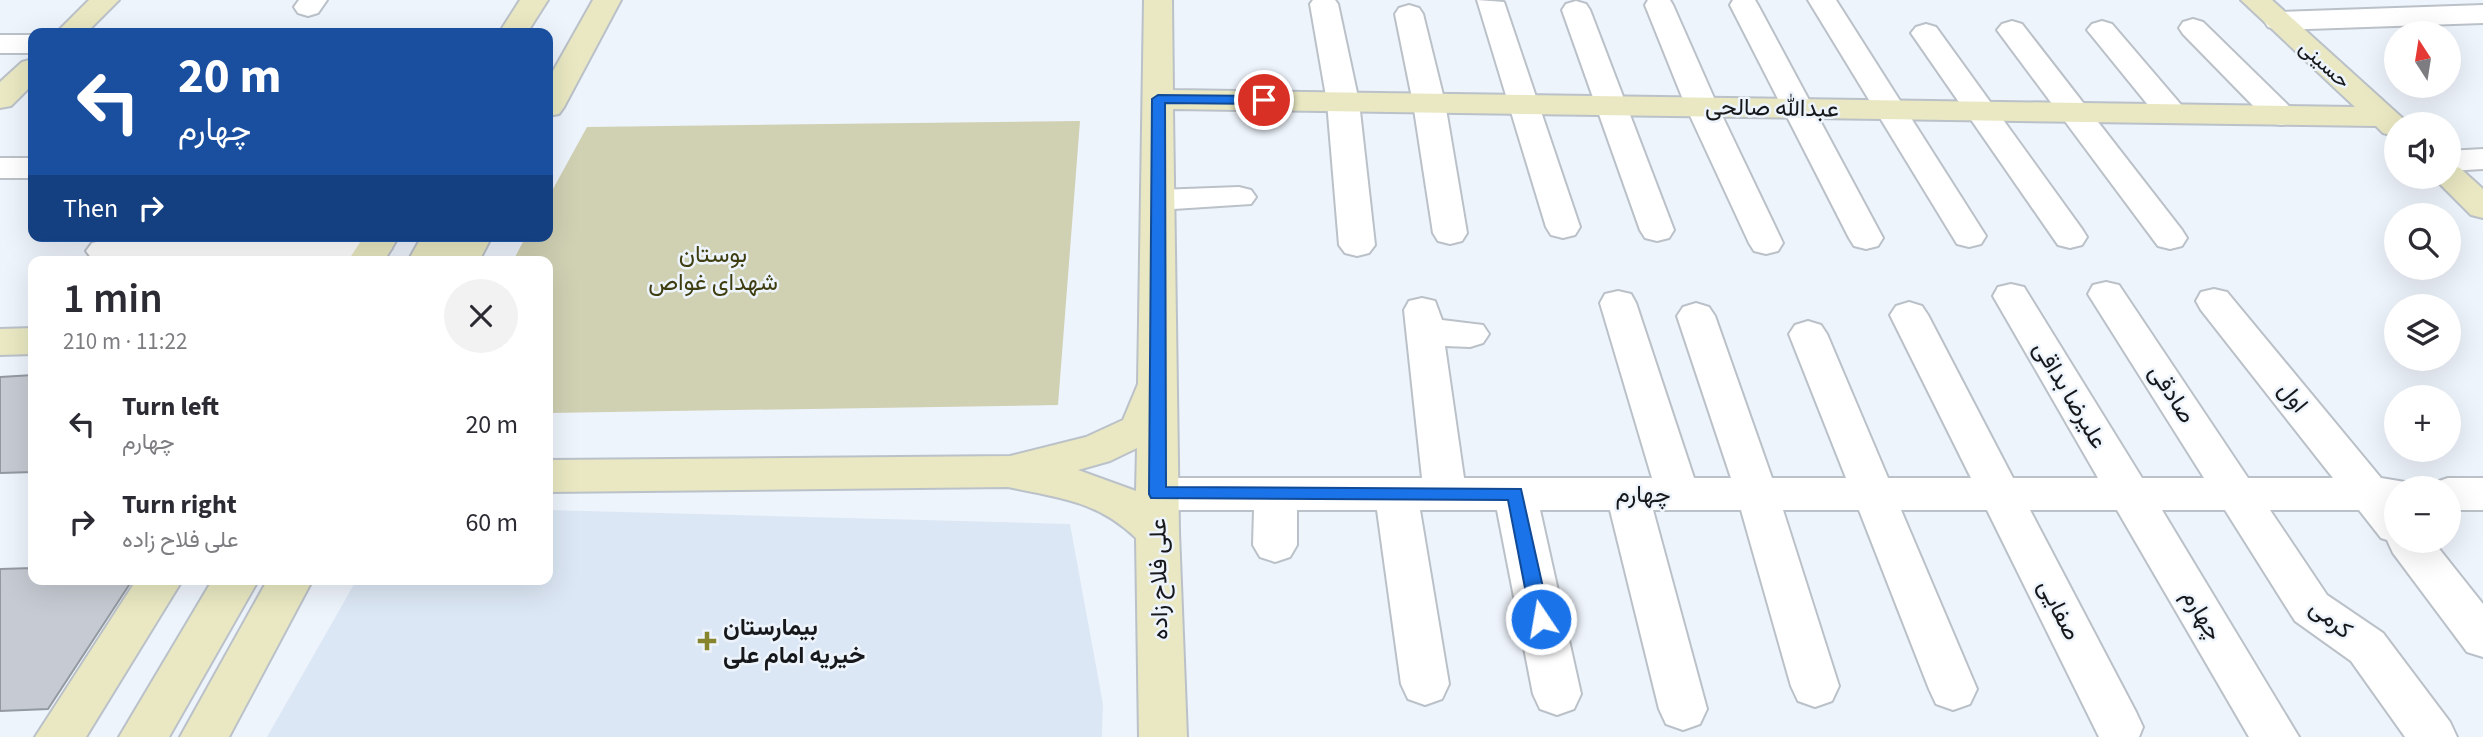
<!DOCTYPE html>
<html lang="en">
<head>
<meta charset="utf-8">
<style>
	:root { --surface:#fff; --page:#f2f2f3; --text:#2b2b33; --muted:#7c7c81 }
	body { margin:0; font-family:"Source Sans 3",Vazirmatn,sans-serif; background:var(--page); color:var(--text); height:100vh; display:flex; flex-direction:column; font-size:26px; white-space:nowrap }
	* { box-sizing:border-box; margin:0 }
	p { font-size:23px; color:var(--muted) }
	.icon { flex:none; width:38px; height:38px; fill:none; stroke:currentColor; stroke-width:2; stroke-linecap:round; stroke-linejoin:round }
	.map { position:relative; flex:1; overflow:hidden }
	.details { position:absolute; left:28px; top:256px; width:525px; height:329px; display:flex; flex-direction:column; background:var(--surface); border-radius:14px; box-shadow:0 7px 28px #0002 }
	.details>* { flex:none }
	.hud { position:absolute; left:28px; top:28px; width:525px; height:214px; border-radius:14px; box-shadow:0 7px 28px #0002; background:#1a4fa0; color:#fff; overflow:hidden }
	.needle { width:46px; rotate:348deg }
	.tools { position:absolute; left:2384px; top:21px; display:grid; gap:14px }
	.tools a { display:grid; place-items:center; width:77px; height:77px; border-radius:50%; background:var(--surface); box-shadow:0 7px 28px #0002; font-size:35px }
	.pin { position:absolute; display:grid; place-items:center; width:60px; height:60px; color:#fff; margin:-30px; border:4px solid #fff; border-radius:50%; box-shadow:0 2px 7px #0007 }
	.me { position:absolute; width:77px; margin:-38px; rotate:348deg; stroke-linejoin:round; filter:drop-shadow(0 0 5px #0008) }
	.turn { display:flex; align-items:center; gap:24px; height:147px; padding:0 35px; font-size:32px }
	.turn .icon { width:91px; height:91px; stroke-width:2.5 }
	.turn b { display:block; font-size:49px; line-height:60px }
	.then { display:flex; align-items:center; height:66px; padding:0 35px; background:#0003; gap:14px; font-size:26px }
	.round { display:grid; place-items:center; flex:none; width:74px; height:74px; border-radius:37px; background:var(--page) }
	.head { display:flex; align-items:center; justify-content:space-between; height:119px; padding:0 35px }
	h1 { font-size:42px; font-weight:600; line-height:52px }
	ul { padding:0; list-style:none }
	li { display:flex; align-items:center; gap:21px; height:98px; padding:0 35px }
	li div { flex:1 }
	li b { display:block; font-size:26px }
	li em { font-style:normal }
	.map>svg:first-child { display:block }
	.built { fill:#dce7f5 }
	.green { fill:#d0d0b3 }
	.building { fill:#c6cbd3; stroke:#9399a0; stroke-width:2 }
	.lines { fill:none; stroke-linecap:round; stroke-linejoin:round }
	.street-casing { stroke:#bbc1c8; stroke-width:4 }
	.secondary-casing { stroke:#bbc1c8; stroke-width:4 }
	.street { fill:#fff; fill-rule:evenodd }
	.secondary { fill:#e9e8c2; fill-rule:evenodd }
	.route { fill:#1a73e8; stroke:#114b97; stroke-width:2 }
	.poi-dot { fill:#86842c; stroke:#eef4fc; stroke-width:2.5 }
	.labels { text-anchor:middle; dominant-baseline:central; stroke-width:5; stroke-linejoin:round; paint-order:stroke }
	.far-street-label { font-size:21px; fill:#16181b; stroke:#eef4fc }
	.street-label { font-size:24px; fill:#16181b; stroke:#eef4fc }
	.park-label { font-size:24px; fill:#3e3d0f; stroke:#eef4fc }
	.poi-label { font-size:24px; font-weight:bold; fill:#16181b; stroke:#eef4fc; text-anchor:start }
</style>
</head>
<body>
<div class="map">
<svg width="2483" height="737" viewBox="0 0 2483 737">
	<rect width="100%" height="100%" fill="#eef4fc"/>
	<path class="built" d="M548,510L1070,524L1103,704L1102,737H267L357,579H548Z"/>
	<path class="green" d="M1080,121L1058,405L548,413V261H513L526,236H548V198L587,127Z"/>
	<g class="building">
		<path d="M33,375V472L0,473V377Z"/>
		<path d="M33,568V579H133L48,709L0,711V569Z"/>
	</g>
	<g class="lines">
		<defs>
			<g id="street">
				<path d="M299,0H327L318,13L308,16L298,13L294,7Z"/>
				<path d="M1313,0H1335L1338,4L1359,102L1375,245L1369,253L1357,256L1345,253L1339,245L1327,102L1310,4Z"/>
				<path d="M1477,0L1504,2L1580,227L1575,235L1563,238L1551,235L1546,227Z"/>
				<path d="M1648,0H1670L1673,5L1718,107L1783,243L1778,251L1766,254L1754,251L1749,243L1686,107L1645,5Z"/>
				<path d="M1733,0H1755L1758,5L1883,238L1878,246L1866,249L1854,246L1849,238L1730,5Z"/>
				<path d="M1808,0H1836L1986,236L1981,244L1969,247L1957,244Z"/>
				<path d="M1576,1L1586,4L1590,10L1674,230L1669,238L1657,241L1645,238L1640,230L1562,10L1566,4Z"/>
				<path d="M1409,5L1419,8L1423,14L1445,103L1467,233L1462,241L1450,244L1438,241L1433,233L1413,103L1395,14L1399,8Z"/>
				<path d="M2483,5V23L2278,30L2268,27L2264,21L2268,15L2278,12Z"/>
				<path d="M2193,19L2203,22L2292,109L2297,116L2292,123L2281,125L2270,123L2183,34L2179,28L2183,22Z"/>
				<path d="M2012,21L2022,24L2182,230L2187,238L2182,246L2170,249L2158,246L1997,30L2002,24Z"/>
				<path d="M2102,21L2112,24L2183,107L2188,114L2183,121L2172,123L2161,121L2092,36L2087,30L2092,24Z"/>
				<path d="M1926,24L1936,27L2082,229L2087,237L2082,245L2070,248L2058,245L1911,33L1916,27Z"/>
				<rect x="0" y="35" width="33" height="18"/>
				<path d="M2483,149V169L2448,171V151Z"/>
				<rect x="0" y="158" width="33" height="20"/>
				<path d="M1239,187L1251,190L1256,197L1251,204L1158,210L1146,207L1141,200L1146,193L1158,190Z"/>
				<path d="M374,237L386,240L392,248L386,256L374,259L98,261L92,259L86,251L92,243L104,240Z"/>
				<path d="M2106,282L2119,285L2248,478H2333L2201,310L2196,301L2201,292L2214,289L2227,292L2381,478L2411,483L2414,488H2396V541H2433L2483,604V657L2467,652L2393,553L2387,540L2381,538L2359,510H2270L2327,595L2383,633L2450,722L2457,737H2405L2351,661L2295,621L2225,510H2162L2299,737H2249L2117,510H2030L2136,712L2143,727L2139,737H2099L1987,510H1901L1977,689L1970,704L1953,710L1936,704L1929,689L1859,510H1783L1839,686L1832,701L1815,707L1798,701L1791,686L1741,510H1653L1707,709L1700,724L1683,730L1666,724L1659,709L1610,510H1540L1581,694L1574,709L1557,715L1540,709L1533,694L1497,510H1420L1449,684L1442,699L1425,705L1408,699L1401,684L1377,510H1297V545L1290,557L1275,562L1260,557L1253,545L1254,510H1158L1143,505L1137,494L1143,483L1158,478H1422L1404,310L1409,301L1422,298L1435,301L1442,320L1483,325L1489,334L1483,343L1470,347L1445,346L1464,478H1652L1600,303L1605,294L1618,291L1631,294L1636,303L1694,478H1731L1677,316L1683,307L1696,303L1709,307L1715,316L1772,478H1846L1789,334L1795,325L1808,321L1821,325L1827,334L1888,478H1971L1890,315L1896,306L1909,302L1922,306L1928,315L2013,478H2098L1993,296L1998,287L2011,284L2024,287L2142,478H2204L2088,294L2093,285Z"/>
				<path d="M2448,478H2483V510H2448V488H2430L2433,483Z"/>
			</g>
			<g id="secondary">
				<path d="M89,0H119L86,33H56Z"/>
				<path d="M520,0H548L527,33H499Z"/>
				<path d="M593,0H621L564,107L559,114L548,116V80Z"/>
				<path d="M1144,0H1172L1173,90L2355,107L2241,0H2272L2409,124H2396L2394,136L2383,133L2376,126L1173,109L1179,532L1187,737H1139L1136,538C1096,500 1059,498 1008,487L548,492V460L1010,456L1086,437L1123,420L1138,384ZM1137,448L1136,491L1078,470L1110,461Z"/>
				<path d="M33,59V84L11,106L0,108V82L22,62Z"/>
				<path d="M2448,165L2460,168L2483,189V218L2471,215L2433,177H2448Z"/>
				<path d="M364,236H399L384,261H348Z"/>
				<path d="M422,236H457L453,243L457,236H492L479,261H408Z"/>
				<path d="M33,328V354L0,355V329Z"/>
				<path d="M137,579H183L86,737H35Z"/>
				<path d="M213,579H259L169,737H119Z"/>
				<path d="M268,579H313L229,737H180Z"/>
			</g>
		</defs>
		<use href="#street" class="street-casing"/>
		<use href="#secondary" class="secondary-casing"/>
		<use href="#street" class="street"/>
		<use href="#secondary" class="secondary"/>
	</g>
	<path class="route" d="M1158,95L1264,96L1270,100L1264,104L1165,103L1166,487L1521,489L1550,619L1548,624H1534L1531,619L1508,500L1151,498L1149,494L1152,99Z"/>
	<path class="poi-dot" d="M703.5 630.5h7v7h7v7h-7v7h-7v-7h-7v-7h7z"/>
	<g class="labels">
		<g class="far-street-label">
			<text transform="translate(2325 64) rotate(42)">حسینی</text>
		</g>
		<g class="street-label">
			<text transform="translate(1772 108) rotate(1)">عبدالله صالحی</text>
			<text transform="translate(2172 394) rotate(57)">صادقی</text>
			<text transform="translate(2070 395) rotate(59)">علیرضا بداقی</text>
			<text transform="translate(2293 397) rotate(51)">اول</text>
			<text x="1643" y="494">چهارم</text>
			<text transform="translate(1159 579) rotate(-91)">علی فلاح زاده</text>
			<text transform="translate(2059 610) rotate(63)">صفایی</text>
			<text transform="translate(2202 615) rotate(59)">چهارم</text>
			<text transform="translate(2331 619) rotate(39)">کرمی</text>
		</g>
		<g class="park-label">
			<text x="713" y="254">بوستان<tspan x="713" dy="28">شهدای غواص</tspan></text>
		</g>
		<g class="poi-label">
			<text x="723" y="627">بیمارستان<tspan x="723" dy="28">خیریه امام علی</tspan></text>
		</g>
	</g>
</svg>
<div class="tools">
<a><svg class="needle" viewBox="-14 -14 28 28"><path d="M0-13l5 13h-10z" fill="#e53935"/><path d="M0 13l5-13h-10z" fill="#7c7c81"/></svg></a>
<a><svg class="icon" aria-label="sound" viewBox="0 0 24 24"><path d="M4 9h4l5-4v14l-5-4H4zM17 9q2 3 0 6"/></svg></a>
<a><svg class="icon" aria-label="search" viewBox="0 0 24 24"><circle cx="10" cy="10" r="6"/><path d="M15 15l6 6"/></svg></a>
<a><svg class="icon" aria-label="layers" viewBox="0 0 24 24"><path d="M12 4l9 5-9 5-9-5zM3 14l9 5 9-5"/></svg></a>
<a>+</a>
<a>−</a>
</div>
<div class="pin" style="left:1264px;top:100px;background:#d93025"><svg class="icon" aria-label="arrive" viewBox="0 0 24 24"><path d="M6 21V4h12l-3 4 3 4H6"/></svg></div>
<svg class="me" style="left:1541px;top:619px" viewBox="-20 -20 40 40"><circle r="17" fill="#1a73e8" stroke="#fff" stroke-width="3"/><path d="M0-11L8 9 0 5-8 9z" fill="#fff"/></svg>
<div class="hud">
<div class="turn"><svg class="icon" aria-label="left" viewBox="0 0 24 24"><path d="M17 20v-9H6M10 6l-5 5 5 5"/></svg><div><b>20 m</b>چهارم</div></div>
<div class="then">Then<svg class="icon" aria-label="right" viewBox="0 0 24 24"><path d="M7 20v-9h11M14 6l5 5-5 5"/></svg></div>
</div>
<section class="details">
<div class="head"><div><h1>1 min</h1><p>210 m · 11:22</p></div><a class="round"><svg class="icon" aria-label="close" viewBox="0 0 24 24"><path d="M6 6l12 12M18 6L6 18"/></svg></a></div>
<ul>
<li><svg class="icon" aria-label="left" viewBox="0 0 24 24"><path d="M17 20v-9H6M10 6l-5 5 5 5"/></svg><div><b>Turn left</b><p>چهارم</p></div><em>20 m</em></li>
<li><svg class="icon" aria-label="right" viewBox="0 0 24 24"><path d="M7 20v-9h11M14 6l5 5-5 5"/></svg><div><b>Turn right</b><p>علی فلاح زاده</p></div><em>60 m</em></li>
</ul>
</section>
</div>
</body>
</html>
